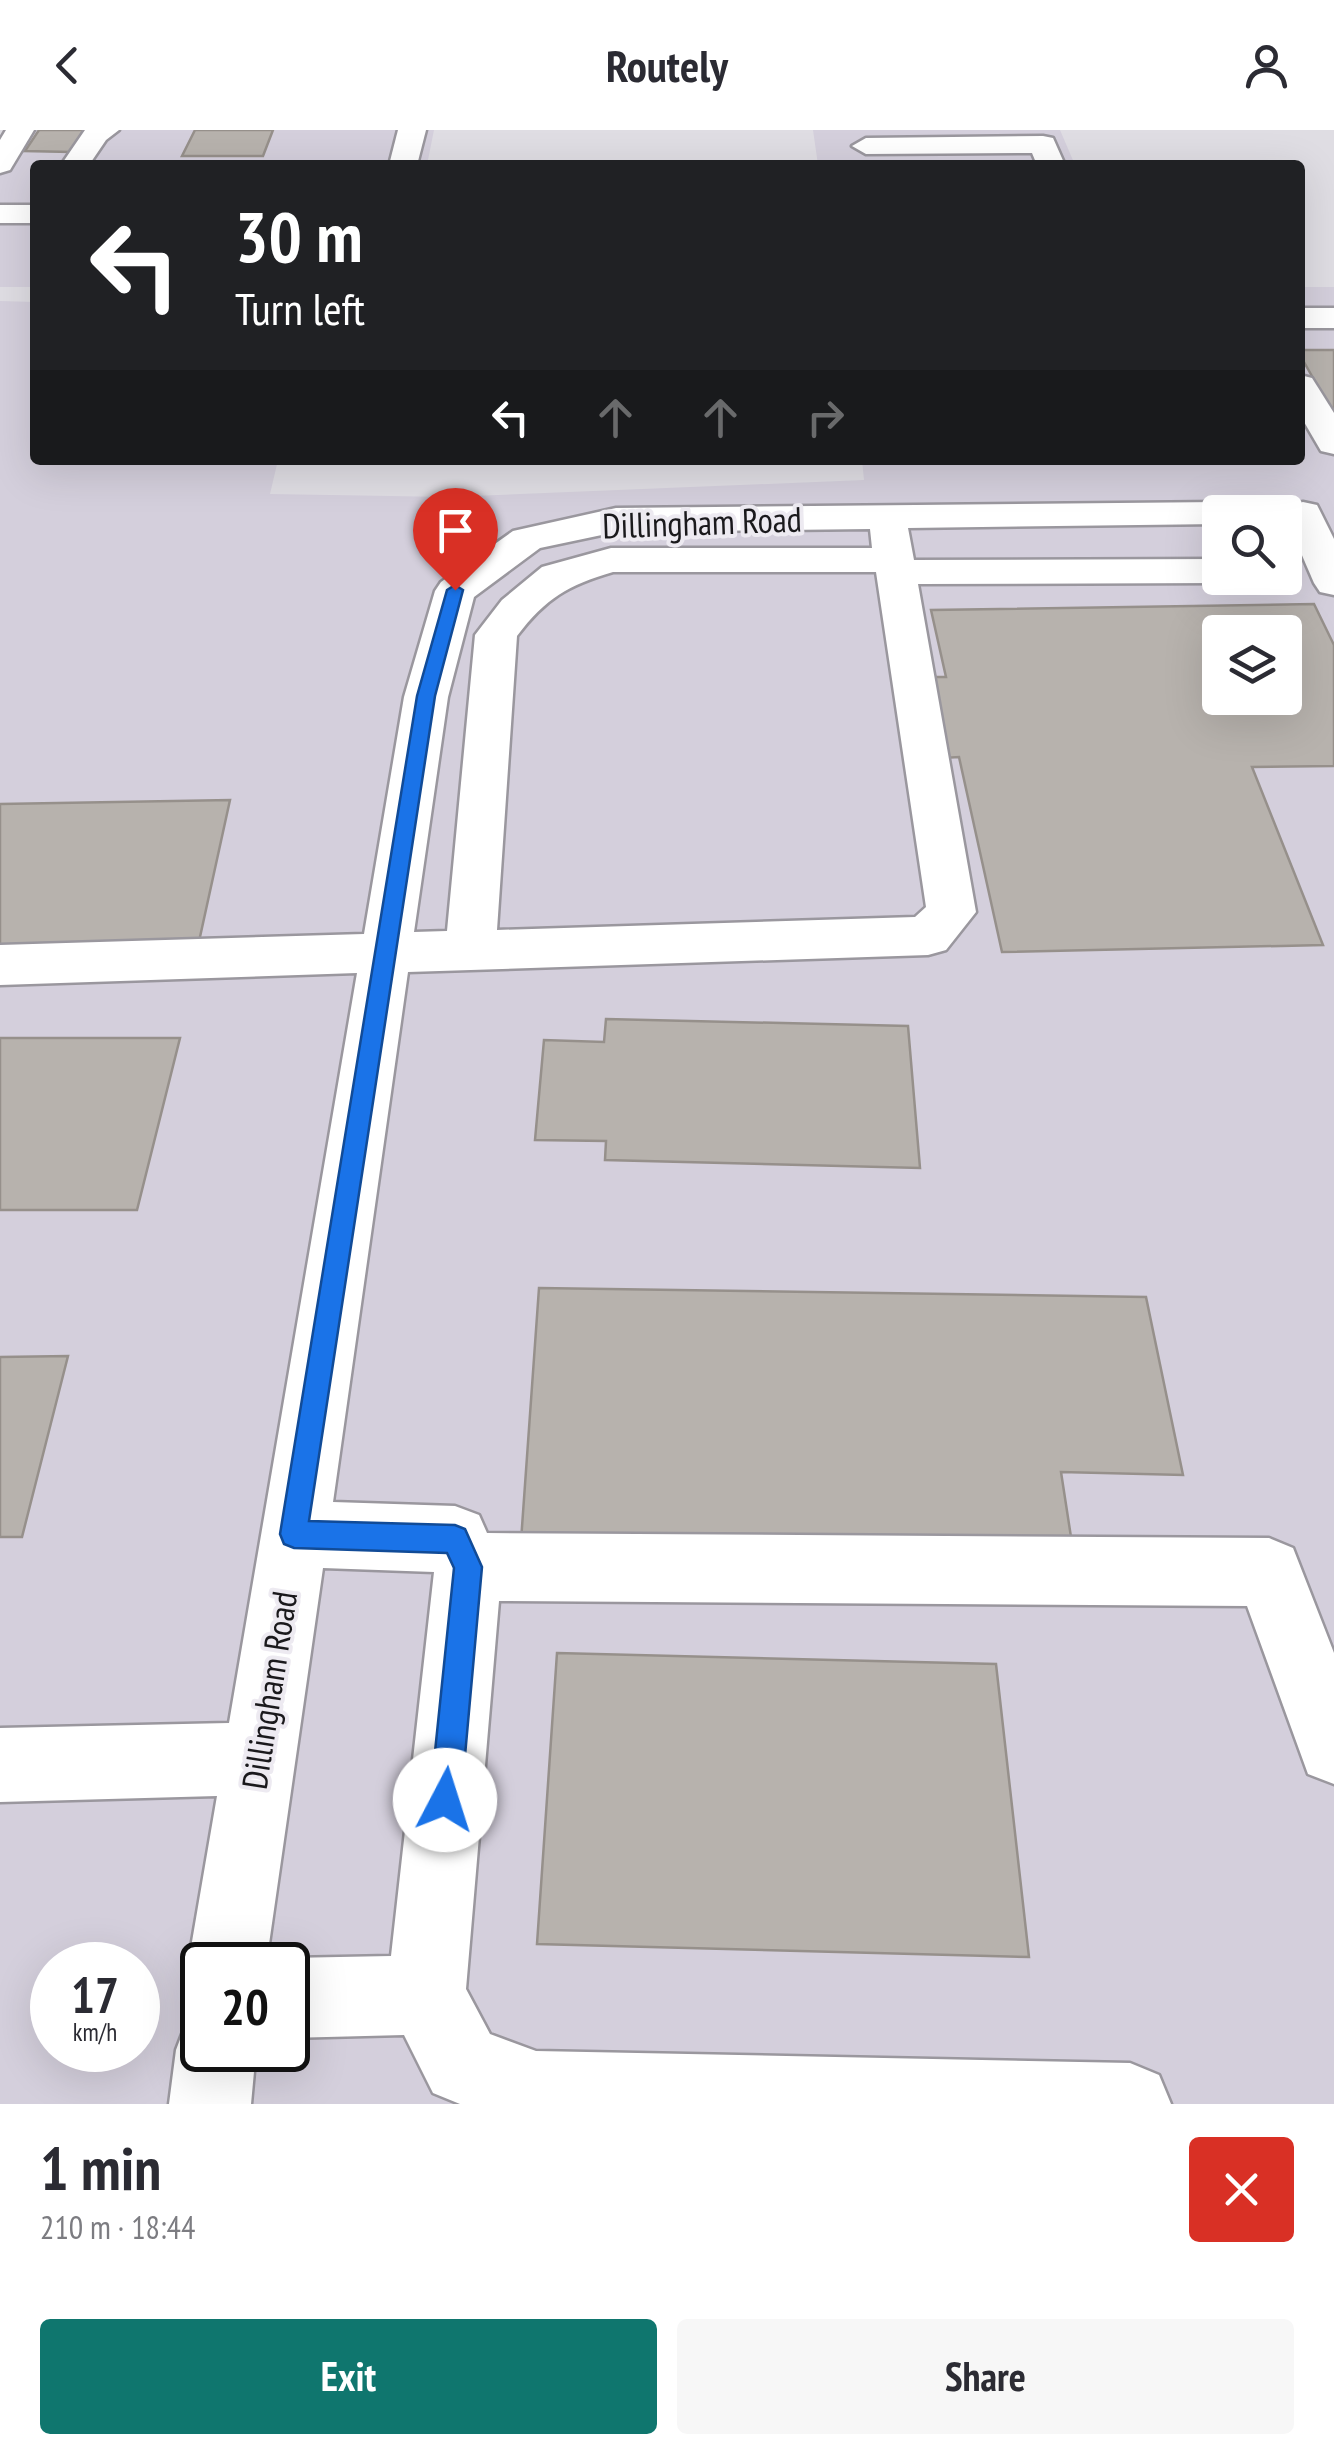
<!DOCTYPE html>
<html lang="en">
<head>
<meta charset="utf-8">
<style>
	:root { --surface:#fff; --page:#f7f7f7; --text:#2b2b33; --muted:#7c7c81; --accent:#0f766e }
	body { margin:0; font-family:"PT Sans Narrow",sans-serif; background:var(--page); color:var(--text); height:100vh; display:flex; flex-direction:column; font-size:38px; white-space:nowrap }
	* { box-sizing:border-box; margin:0 }
	p { font-size:32px; color:var(--muted) }
	.icon { flex:none; width:55px; height:55px; fill:none; stroke:currentColor; stroke-width:2; stroke-linecap:round; stroke-linejoin:round }
	.map { position:relative; height:1974px; overflow:hidden }
	.drawer { display:flex; flex-direction:column; background:var(--surface); flex:1 }
	.drawer>* { flex:none }
	.guide { position:absolute; left:30px; top:30px; width:1275px; height:305px; border-radius:10px; box-shadow:0 10px 40px #0002; background:#202124; color:#fff; overflow:hidden }
	.fabs { position:absolute; left:1202px; top:365px; display:grid; gap:20px }
	.fabs a { display:grid; place-items:center; width:100px; height:100px; border-radius:10px; background:var(--surface); box-shadow:0 10px 40px #0002; font-size:50px }
	.speed { position:absolute; left:30px; top:1812px; display:flex; gap:20px; font-size:50px; font-weight:700; text-align:center }
	.speed>* { display:grid; place-content:center; width:130px; height:130px; border-radius:50%; background:var(--surface); box-shadow:0 10px 40px #0002; line-height:1 }
	.speed small { font-size:25px; font-weight:400 }
	.speed .limit { border:5px solid #111; border-radius:15px; background:#fff; color:#111 }
	.pin { position:absolute; display:grid; place-items:center; width:85px; height:85px; color:#fff; margin:-102px -42px; border-radius:50% 50% 50% 0; rotate:-45deg; box-shadow:0 0 10px #0007 }
	.pin .icon { rotate:45deg }
	.me { position:absolute; width:110px; margin:-55px; rotate:5deg; stroke-linejoin:round; filter:drop-shadow(0 0 8px #0008) }
	.turn { display:flex; align-items:center; gap:35px; height:210px; padding:0 40px; font-size:45px }
	.turn .icon { width:130px; height:130px; stroke-width:2.5 }
	.turn b { display:block; font-size:70px; line-height:85px }
	.lanes { display:flex; align-items:center; height:95px; padding:0 40px; background:#0003; justify-content:center; gap:50px; direction:ltr }
	.lanes .off { opacity:.35 }
	.round { display:grid; place-items:center; flex:none; width:105px; height:105px; border-radius:10px; background:var(--page) }
	.summary { display:flex; align-items:center; justify-content:space-between; height:170px; padding:0 40px }
	h1 { font-size:60px; font-weight:700; line-height:75px }
	.button { display:flex; gap:20px; margin-top:auto; padding:20px 40px }
	.button a { flex:1; height:115px; border-radius:10px; background:var(--accent); color:#fff; font-size:40px; font-weight:700; line-height:115px; text-align:center }
	.button a+a { background:var(--page); color:var(--text) }
	header { display:flex; justify-content:space-between; align-items:center; height:130px; padding:0 40px; background:var(--surface); font-size:45px; font-weight:700 }
	.map>svg:first-child { display:block }
	.built { fill:#d4cfdc; fill-rule:evenodd }
	.building { fill:#b7b2ad; stroke:#96908b; stroke-width:2.5; fill-rule:evenodd }
	.lines { fill:none; stroke-linecap:round; stroke-linejoin:round }
	.minor-casing { stroke:#9a979e; stroke-width:5 }
	.minor { fill:#fff; fill-rule:evenodd }
	.route { fill:#1a73e8; stroke:#114b97; stroke-width:2.5 }
	.labels { text-anchor:middle; dominant-baseline:central; stroke-width:8; stroke-linejoin:round; paint-order:stroke }
	.street-label { font-size:35px; fill:#1a191c; stroke:#edeaf1 }
</style>
</head>
<body>
<header><svg class="icon" aria-label="back" viewBox="0 0 24 24"><path d="M15 5l-7 7 7 7"/></svg>Routely<svg class="icon" aria-label="person" viewBox="0 0 24 24"><circle cx="12" cy="8" r="4"/><path d="M4 21q1-7 8-7t8 7"/></svg></header>
<div class="map">
<svg width="1334" height="1974" viewBox="0 0 1334 1974">
	<rect width="100%" height="100%" fill="#dfdde3"/>
	<g class="built">
		<path d="M5,0H434L427,35H35V157H0V8Z"/>
		<path d="M813,0H1060L1075,35H818Z"/>
		<path d="M1300,157H1334V1974H0V171L35,172V330H278L270,364L450,367L864,350L862,330H1300ZM1220,382H1285V448H1220ZM1220,502H1285V568H1220ZM52,1835H138V1920H52ZM202,1835H288V1920H202Z"/>
	</g>
	<g class="building">
		<path d="M39,0H84L71,22L25,21Z"/>
		<path d="M195,0H273L263,26H182Z"/>
		<path d="M1300,220H1334V285L1300,225Z"/>
		<path d="M1314,474L1334,515V636L1252,637L1323,815L1002,822L959,627L943,628L926,547H946L931,480ZM1220,502H1285V568H1220Z"/>
		<path d="M230,670L198,816L0,820V674Z"/>
		<path d="M606,889L908,896L920,1038L605,1030L606,1011L535,1010L544,910L604,912Z"/>
		<path d="M0,908H180L137,1080H0Z"/>
		<path d="M539,1158L1146,1167L1183,1345L1061,1342L1073,1420L521,1411Z"/>
		<path d="M68,1226L22,1407H0V1227Z"/>
		<path d="M557,1523L996,1534L1029,1827L537,1814Z"/>
	</g>
	<g class="lines">
		<defs>
			<g id="minor">
				<path d="M6,0H34L10,40L0,43V10Z"/>
				<path d="M85,0H119L106,10L89,35H61Z"/>
				<path d="M398,0H426L417,35H389Z"/>
				<path d="M1043,6L1053,8L1065,35H1037L1032,23L866,24L852,16L866,8Z"/>
				<rect x="0" y="75" width="35" height="18"/>
				<rect x="1300" y="178" width="34" height="20"/>
				<path d="M1300,245L1312,248L1334,283V324L1321,321L1300,285Z"/>
				<path d="M1220,372L1234,375L1239,382H1220V394L908,398L914,430L1220,429V448H1236L1220,453L918,454L976,782L946,820L928,825L408,842L333,1372L455,1376L479,1385L487,1403L1269,1408L1293,1418L1334,1523V1654L1308,1644L1247,1476L499,1471L466,1859L490,1904L536,1921L1130,1933L1159,1945L1171,1974H460L433,1963L404,1905L288,1908V1835H272L288,1828L391,1826L434,1442L323,1438L266,1835H202V1864L199,1863L188,1835L217,1666L0,1672V1598L229,1593L357,843L0,855V815L364,804L404,567L435,461L441,452L513,401L616,378ZM870,399L872,418H611L542,437L502,470L475,505L447,801L414,802L448,567L474,467L540,418L616,402ZM613,442H876L926,777L915,787L497,800L517,506C546,468 568,455 613,442Z"/>
				<path d="M1303,372L1317,375L1334,409V465L1320,462L1314,453L1285,386L1289,375Z"/>
				<path d="M202,1885V1920H256L251,1974H169L176,1920L187,1891Z"/>
			</g>
		</defs>
		<use href="#minor" class="minor-casing"/>
		<use href="#minor" class="minor"/>
	</g>
	<path class="route" d="M455,455L463,460L435,566L309,1391L455,1395L465,1399L482,1437L461,1670L456,1681L445,1686L434,1681L430,1670L454,1438L447,1423L294,1418L284,1414L280,1404L417,566L447,460Z"/>
	<g class="labels">
		<g class="street-label">
			<text transform="translate(702 392) rotate(-2)">Dillingham Road</text>
			<text transform="translate(269 1560) rotate(-81)">Dillingham Road</text>
		</g>
	</g>
</svg>
<div class="fabs">
<a><svg class="icon" aria-label="search" viewBox="0 0 24 24"><circle cx="10" cy="10" r="6"/><path d="M15 15l6 6"/></svg></a>
<a><svg class="icon" aria-label="layers" viewBox="0 0 24 24"><path d="M12 4l9 5-9 5-9-5zM3 14l9 5 9-5"/></svg></a>
</div>
<div class="speed"><div>17<small>km/h</small></div><div class="limit">20</div></div>
<div class="pin" style="left:455px;top:460px;background:#d93025"><svg class="icon" aria-label="arrive" viewBox="0 0 24 24"><path d="M6 21V4h12l-3 4 3 4H6"/></svg></div>
<svg class="me" style="left:445px;top:1670px" viewBox="-20 -20 40 40"><circle r="19" fill="#fff"/><path d="M0-13L10 11 0 6-10 11z" fill="#1a73e8"/></svg>
<div class="guide">
<div class="turn"><svg class="icon" aria-label="left" viewBox="0 0 24 24"><path d="M17 20v-9H6M10 6l-5 5 5 5"/></svg><div><b>30 m</b>Turn left</div></div>
<div class="lanes"><svg class="icon" aria-label="left" viewBox="0 0 24 24"><path d="M17 20v-9H6M10 6l-5 5 5 5"/></svg><svg class="icon off" aria-label="ahead" viewBox="0 0 24 24"><path d="M12 20V5M6 11l6-6 6 6"/></svg><svg class="icon off" aria-label="ahead" viewBox="0 0 24 24"><path d="M12 20V5M6 11l6-6 6 6"/></svg><svg class="icon off" aria-label="right" viewBox="0 0 24 24"><path d="M7 20v-9h11M14 6l5 5-5 5"/></svg></div>
</div>
</div>
<section class="drawer">
<div class="summary"><div><h1>1 min</h1><p>210 m · 18:44</p></div><a class="round" style="background:#d93025;color:#fff"><svg class="icon" aria-label="close" viewBox="0 0 24 24"><path d="M6 6l12 12M18 6L6 18"/></svg></a></div>
<div class="button"><a>Exit</a><a>Share</a></div>
</section>
</body>
</html>
